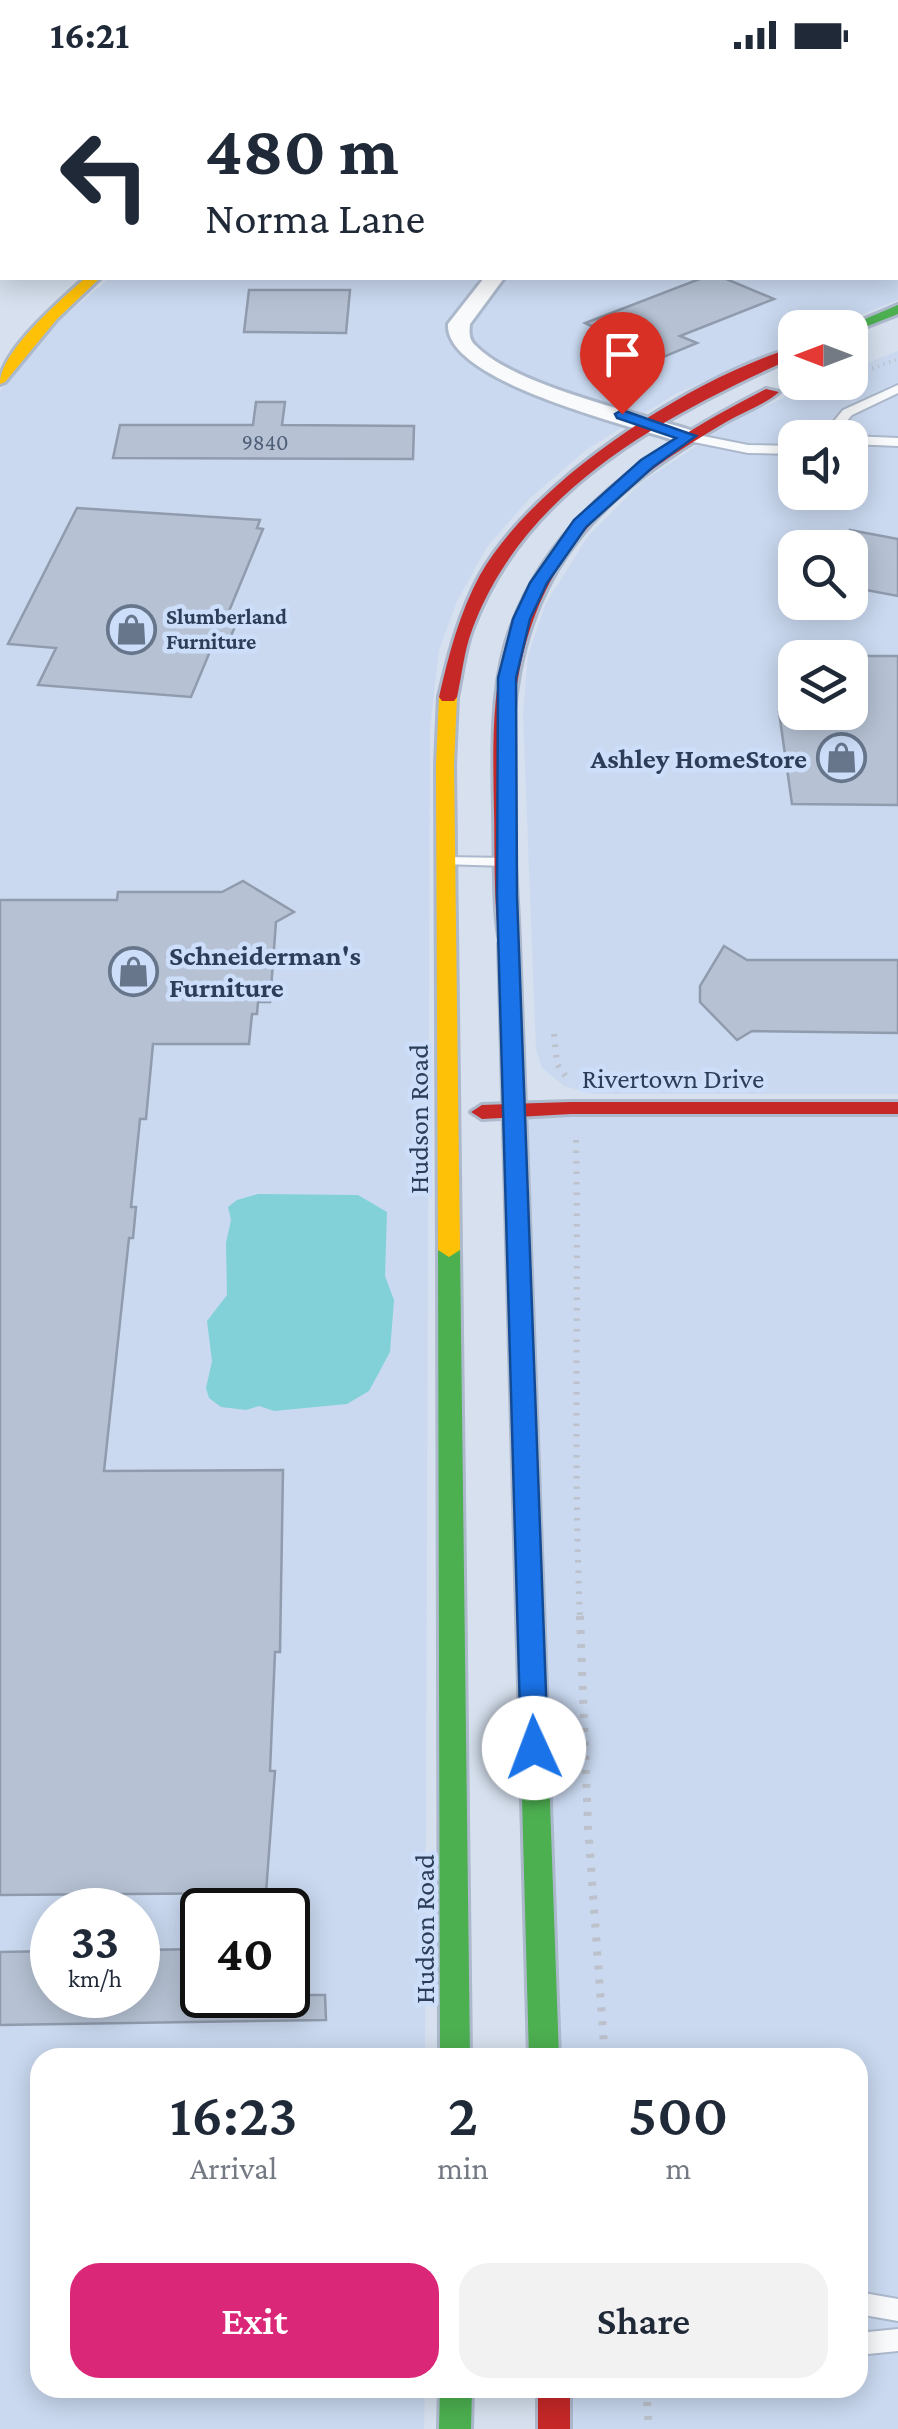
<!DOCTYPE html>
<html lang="en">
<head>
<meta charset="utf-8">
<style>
	:root { --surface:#fff; --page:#f2f2f3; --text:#1f2937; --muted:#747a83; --accent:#db2777 }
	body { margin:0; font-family:"Crimson Pro",serif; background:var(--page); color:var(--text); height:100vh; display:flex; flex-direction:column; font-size:38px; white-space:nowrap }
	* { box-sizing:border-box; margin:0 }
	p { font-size:32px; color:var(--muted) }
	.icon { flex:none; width:55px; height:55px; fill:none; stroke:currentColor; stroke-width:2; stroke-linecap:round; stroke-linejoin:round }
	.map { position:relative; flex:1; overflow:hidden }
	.panel { position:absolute; left:30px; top:1978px; width:838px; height:350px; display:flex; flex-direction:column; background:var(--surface); border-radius:30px; box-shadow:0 5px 25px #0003 }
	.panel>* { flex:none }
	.guide { position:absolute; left:0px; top:0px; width:900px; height:210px; box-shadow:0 5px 25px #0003; background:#fff; color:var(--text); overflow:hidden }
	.needle { width:65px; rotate:270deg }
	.buttons { position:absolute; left:778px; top:240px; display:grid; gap:20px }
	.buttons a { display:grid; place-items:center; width:90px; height:90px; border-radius:20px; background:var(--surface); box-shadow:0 5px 25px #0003; font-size:50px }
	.speed { position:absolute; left:30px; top:1818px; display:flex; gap:20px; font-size:50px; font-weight:700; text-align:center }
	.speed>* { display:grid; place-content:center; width:130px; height:130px; border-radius:50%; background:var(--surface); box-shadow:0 5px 25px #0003; line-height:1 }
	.speed small { font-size:25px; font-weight:400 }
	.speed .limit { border:5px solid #111; border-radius:15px; background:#fff; color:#111 }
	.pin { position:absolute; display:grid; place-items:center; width:85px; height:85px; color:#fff; margin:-102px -42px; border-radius:50% 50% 50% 0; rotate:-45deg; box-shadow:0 0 10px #0007 }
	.pin .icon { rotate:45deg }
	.me { position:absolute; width:110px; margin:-55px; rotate:358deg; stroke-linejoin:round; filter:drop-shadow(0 0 8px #0008) }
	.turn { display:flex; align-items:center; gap:35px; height:210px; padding:0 40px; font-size:45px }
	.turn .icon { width:130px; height:130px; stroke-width:2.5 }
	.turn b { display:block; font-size:70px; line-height:85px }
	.eta { display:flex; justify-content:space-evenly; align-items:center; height:170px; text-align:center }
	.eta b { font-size:60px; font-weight:600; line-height:70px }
	.button { display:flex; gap:20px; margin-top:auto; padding:20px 40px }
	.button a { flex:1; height:115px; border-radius:30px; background:var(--accent); color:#fff; font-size:40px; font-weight:600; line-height:115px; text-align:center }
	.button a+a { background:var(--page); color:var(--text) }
	.status { display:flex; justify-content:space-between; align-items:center; height:70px; padding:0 50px; background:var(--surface); direction:ltr }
	.status svg { height:28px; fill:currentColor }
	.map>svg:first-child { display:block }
	.built { fill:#cad9f0; fill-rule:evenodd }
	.water { fill:#82d1d9 }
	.building { fill:#b6c2d4; stroke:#909bad; stroke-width:2.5 }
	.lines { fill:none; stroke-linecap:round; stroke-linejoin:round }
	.lane-casing { stroke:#acb8cb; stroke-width:4 }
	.street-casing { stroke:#acb8cb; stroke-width:6 }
	.fast-casing { stroke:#acb8cb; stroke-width:6 }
	.slow-casing { stroke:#acb8cb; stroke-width:6 }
	.jam-casing { stroke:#acb8cb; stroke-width:6 }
	.path-far2 { stroke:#bcc1cb; stroke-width:4; stroke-dasharray:1 5; stroke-linecap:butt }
	.path-far1 { stroke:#bcc1cb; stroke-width:6; stroke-dasharray:2.5 8; stroke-linecap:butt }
	.path { stroke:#bcc1cb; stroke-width:8; stroke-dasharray:4 10; stroke-linecap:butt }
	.lane { fill:#f9fafc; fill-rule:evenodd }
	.street { fill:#f9fafc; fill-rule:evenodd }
	.fast { fill:#4caf50; fill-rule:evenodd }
	.slow { fill:#ffc107; fill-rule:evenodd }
	.jam { fill:#c62828; fill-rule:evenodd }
	.route { fill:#1a73e8; stroke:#114b97; stroke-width:2.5 }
	.labels { text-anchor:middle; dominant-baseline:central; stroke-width:9; stroke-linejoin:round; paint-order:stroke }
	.number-label { font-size:22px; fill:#4e5e77 }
	.far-poi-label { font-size:22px; font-weight:bold; fill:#2c3d58; stroke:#ccdef9; text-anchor:start }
	.poi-label { font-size:28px; font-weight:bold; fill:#2c3d58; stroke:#ccdef9; text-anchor:end }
	.street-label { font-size:28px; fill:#2c3d58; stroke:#ccdef9 }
</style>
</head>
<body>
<div class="status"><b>16:21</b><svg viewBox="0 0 49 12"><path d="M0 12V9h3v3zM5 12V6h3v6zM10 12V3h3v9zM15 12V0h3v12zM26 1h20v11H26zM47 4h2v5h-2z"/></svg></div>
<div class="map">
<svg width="898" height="2359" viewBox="0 0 898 2359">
	<rect width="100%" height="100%" fill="#d6e0ee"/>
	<g class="built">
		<path d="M898,29V230L830,257L795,258V272L675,324L586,380L529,429L487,477L457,531L439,580L430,658L425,1987L40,1988V2318H425L424,2359H0V321L61,249L110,208H898ZM52,1840H138V1925H52ZM202,1840H288V1925H202Z"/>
		<path d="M898,281V1024H595L564,1016L542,998L536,979L523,645L528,586L545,535L588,466L642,412L738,348L818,313L850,312V300ZM795,368H850V422H795ZM795,478H850V532H795ZM795,588H850V642H795Z"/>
		<path d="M898,1038V2359H554V2318H858V1988L544,1987L514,1040Z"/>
	</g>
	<path class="water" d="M258,1124L358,1125L387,1142L385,1206L394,1230L390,1282L369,1321L347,1334L274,1341L259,1336L246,1340L221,1337L209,1328L206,1318L212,1291L207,1251L227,1225L226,1173L231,1150L228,1137L237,1130Z"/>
	<g class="building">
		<path d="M702,208H724L774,229L680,266L697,273L661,288L585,253Z"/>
		<path d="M249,220H350L346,263L244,262Z"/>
		<path d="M256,332H285L282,355L414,356L413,389L113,388L120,355H253Z"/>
		<path d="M77,438L260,450L257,458L263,459L227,546L239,547L225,580L211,579L191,627L38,615L56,578L8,574Z"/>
		<path d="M850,460L898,469V526L850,517Z"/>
		<path d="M850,586H898V735L792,734L779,642H850Z"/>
		<path d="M243,811L294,842L276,852L270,932H258L257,944H252L249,974H153L146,1049H140L131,1137H136L133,1168H129L104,1401L283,1400L280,1582H275L270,1701H275L266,1823L0,1825V830H117L118,822H222Z"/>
		<path d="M724,876L747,890H898V963L752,961L737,970L700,932V916Z"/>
		<path d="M202,1879V1925H325L326,1950L0,1955V1882L52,1881V1925H138V1880Z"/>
	</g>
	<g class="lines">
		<defs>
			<g id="lane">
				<path d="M898,315V323L852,345L832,368H820L843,340Z"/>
				<path d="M688,363L748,375L795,376V384L748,383L684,370V364Z"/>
				<path d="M850,366L898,368V376L850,374V368H846Z"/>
				<path d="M446,787L506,788L513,792L506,796L441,794L439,791Z"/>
				<path d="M858,2222L898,2229V2251L858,2244Z"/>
				<path d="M898,2259V2281L858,2285V2263Z"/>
			</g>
			<path id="street" d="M484,208H504L470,254C469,263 469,270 476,276C515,316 640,343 696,362L699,367L696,372H680C633,356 444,312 448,254Z"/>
			<g id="fast">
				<rect x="0" y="14" width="2" height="8"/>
				<path d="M898,235V244L850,263V258H844Z"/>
				<path d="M449,1173L460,1180L470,1988H440L438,1180Z"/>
				<path d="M529,1497L538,1500L542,1506L559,1988H529L516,1506L520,1500Z"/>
				<path d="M440,2318H472L471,2359H439Z"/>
			</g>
			<g id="slow">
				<path d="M85,208H100L57,249L5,312L0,314C0,281 61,230 85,208Z"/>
				<path d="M448,622L457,627L454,695L460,1180L449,1187L438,1180L436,695L439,627Z"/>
				<path d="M509,867L519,873L542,1506L538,1512H520L516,1506L499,873Z"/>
			</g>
			<g id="jam">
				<path d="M795,277V287C666,345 524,418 472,560C464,581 462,605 457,627L454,631H442L439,627C449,584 459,544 480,505C534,410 691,308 795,277Z"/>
				<path d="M766,319L779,322C764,335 743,342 726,352C689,374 652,397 620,425C480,548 513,707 519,873L509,879L502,877C493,857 495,768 494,741C493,686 491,626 506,573C544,447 655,376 766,319Z"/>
				<path d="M571,1032H898V1044H571L482,1049L471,1042L482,1035Z"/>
				<rect x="538" y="2318" width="32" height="41"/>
			</g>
		</defs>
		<use href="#lane" class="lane-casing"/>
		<use href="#street" class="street-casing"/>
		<use href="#fast" class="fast-casing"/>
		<use href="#slow" class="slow-casing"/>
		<use href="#jam" class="jam-casing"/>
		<g class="path-far2">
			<path d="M850,307L898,289"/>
			<path d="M800,327L836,312"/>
		</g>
		<g class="path-far1">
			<path d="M554,964L557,994L567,1008"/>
			<path d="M576,1070C579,1230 573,1389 580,1549"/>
		</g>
		<g class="path">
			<path d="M580,1546L588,1756L605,1988"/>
			<path d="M646,2318L649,2359"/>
		</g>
		<use href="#lane" class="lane"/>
		<use href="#street" class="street"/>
		<use href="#fast" class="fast"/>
		<use href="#slow" class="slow"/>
		<use href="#jam" class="jam"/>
	</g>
	<path class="route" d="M622,340L696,366L653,397L586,457L547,513L530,549L516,608L517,826L548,1678L544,1686L534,1689L525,1686L521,1678L497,826L498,608L513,549L530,513L574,450L641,390L676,368L617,348L615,344Z"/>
	<defs>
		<symbol id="shop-ring" viewBox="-11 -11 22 22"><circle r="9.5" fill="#ccdef9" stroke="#68768c" stroke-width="1.5"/><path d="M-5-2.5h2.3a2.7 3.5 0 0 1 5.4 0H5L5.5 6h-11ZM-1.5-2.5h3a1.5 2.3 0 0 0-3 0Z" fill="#68768c"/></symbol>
	</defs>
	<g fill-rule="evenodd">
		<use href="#shop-ring" x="104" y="532" width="55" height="55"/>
		<use href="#shop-ring" x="814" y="660" width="55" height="55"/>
		<use href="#shop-ring" x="106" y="874" width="55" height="55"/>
	</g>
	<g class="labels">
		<g class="number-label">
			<text x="265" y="372">9840</text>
		</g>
		<g class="far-poi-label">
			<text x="166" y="546">Slumberland<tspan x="166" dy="25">Furniture</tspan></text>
		</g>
		<g class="poi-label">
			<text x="807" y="688">Ashley HomeStore</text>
			<text x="169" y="885" text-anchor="start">Schneiderman's<tspan x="169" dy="32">Furniture</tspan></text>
		</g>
		<g class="street-label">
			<text x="673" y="1008">Rivertown Drive</text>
			<text transform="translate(418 1049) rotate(-90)">Hudson Road</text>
			<text transform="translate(424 1859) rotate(-90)">Hudson Road</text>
		</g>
	</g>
</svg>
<div class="buttons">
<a><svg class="needle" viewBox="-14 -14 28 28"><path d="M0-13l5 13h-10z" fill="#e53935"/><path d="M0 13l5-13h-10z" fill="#747a83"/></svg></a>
<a><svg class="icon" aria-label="sound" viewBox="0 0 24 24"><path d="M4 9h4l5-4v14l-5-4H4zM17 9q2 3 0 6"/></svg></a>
<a><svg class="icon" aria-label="search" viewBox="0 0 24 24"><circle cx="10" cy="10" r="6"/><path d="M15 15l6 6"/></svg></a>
<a><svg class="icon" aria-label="layers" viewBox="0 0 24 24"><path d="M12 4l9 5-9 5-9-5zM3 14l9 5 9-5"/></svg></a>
</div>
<div class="speed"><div>33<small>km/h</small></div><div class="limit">40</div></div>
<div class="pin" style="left:622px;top:344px;background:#d93025"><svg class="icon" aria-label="arrive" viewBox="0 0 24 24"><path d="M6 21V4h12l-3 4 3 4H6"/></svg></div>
<svg class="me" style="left:534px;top:1678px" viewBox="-20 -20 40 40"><circle r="19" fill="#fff"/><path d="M0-13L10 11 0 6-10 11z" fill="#1a73e8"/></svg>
<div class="guide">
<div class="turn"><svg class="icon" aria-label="left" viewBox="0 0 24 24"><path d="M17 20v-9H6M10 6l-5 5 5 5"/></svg><div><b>480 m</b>Norma Lane</div></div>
</div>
<section class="panel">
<div class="eta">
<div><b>16:23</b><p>Arrival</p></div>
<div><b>2</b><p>min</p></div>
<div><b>500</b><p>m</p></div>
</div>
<div class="button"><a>Exit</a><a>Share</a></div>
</section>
</div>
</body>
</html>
